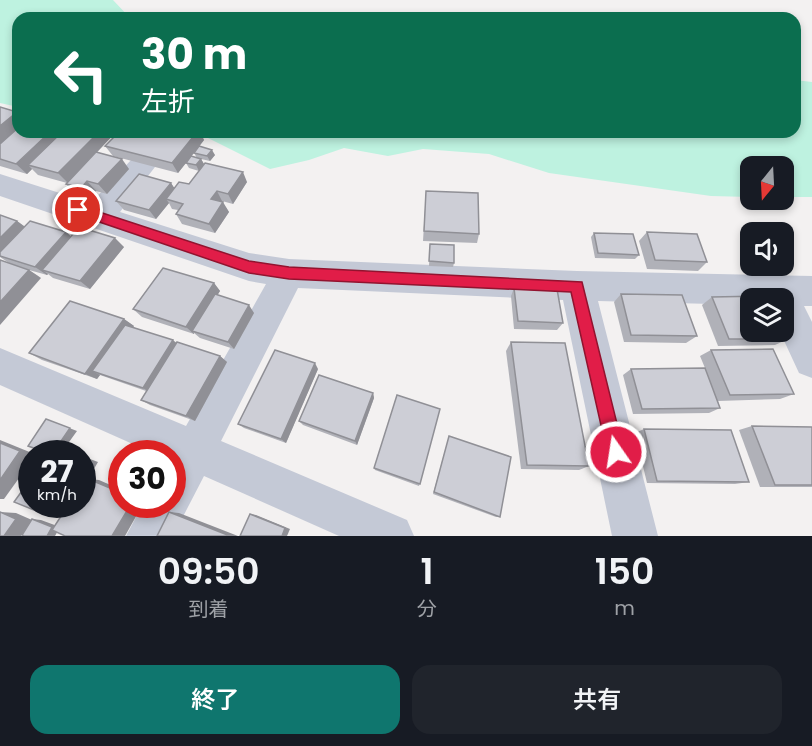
<!DOCTYPE html>
<html lang="ja">
<head>
<meta charset="utf-8">
<style>
	:root { --surface:#171b24; --page:#20242c; --text:#f1f3f6; --muted:#9ea1a6; --accent:#0f766e }
	body { margin:0; font-family:Poppins,"Noto Sans JP",sans-serif; background:var(--page); color:var(--text); height:100vh; display:flex; flex-direction:column; font-size:22px; white-space:nowrap }
	* { box-sizing:border-box; margin:0 }
	p { font-size:20px; color:var(--muted) }
	.icon { flex:none; width:33px; height:33px; fill:none; stroke:currentColor; stroke-width:2; stroke-linecap:round; stroke-linejoin:round }
	.map { position:relative; height:536px; overflow:hidden }
	.details { display:flex; flex-direction:column; background:var(--surface); flex:1 }
	.details>* { flex:none }
	.banner { position:absolute; left:12px; top:12px; width:789px; height:126px; border-radius:18px; box-shadow:0 3px 9px #0003; background:#0b6e4f; color:#fff; overflow:hidden }
	.needle { width:39px; rotate:198deg }
	.controls { position:absolute; left:740px; top:156px; display:grid; gap:12px }
	.controls a { display:grid; place-items:center; width:54px; height:54px; border-radius:12px; background:var(--surface); box-shadow:0 3px 9px #0003; font-size:30px }
	.speed { position:absolute; left:18px; top:440px; display:flex; gap:12px; font-size:30px; font-weight:700; text-align:center }
	.speed>* { display:grid; place-content:center; width:78px; height:78px; border-radius:50%; background:var(--surface); box-shadow:0 3px 9px #0003; line-height:1 }
	.speed small { font-size:15px; font-weight:400 }
	.speed .limit { border:9px solid #d22; background:#fff; color:#111 }
	.pin { position:absolute; display:grid; place-items:center; width:51px; height:51px; color:#fff; margin:-26px; border:3px solid #fff; border-radius:50%; box-shadow:0 2px 6px #0007 }
	.me { position:absolute; width:66px; margin:-33px; rotate:347deg; stroke-linejoin:round; filter:drop-shadow(0 0 4px #0008) }
	.turn { display:flex; align-items:center; gap:21px; height:126px; padding:0 30px; font-size:27px }
	.turn .icon { width:78px; height:78px; stroke-width:2.5 }
	.turn b { display:block; font-size:42px; line-height:51px }
	.eta { display:flex; justify-content:space-evenly; align-items:center; height:102px; text-align:center }
	.eta b { font-size:36px; font-weight:600; line-height:42px }
	.cta { display:flex; gap:12px; margin-top:auto; padding:12px 30px }
	.cta a { flex:1; height:69px; border-radius:18px; background:var(--accent); color:#fff; font-size:24px; font-weight:600; line-height:69px; text-align:center }
	.cta a+a { background:var(--page); color:var(--text) }
	.map>svg:first-child { display:block }
	.green { fill:#bef2e0 }
	.lines { fill:none; stroke-linecap:round; stroke-linejoin:round }
	.minor { fill:#c4c9d6; fill-rule:evenodd }
	.wall { fill:#b0b1b8 }
	.shaded-wall { fill:#909096 }
	.building { fill:#cdced6; stroke:#909096; stroke-width:1.5 }
	.route { fill:#e11d48; stroke:#92132f; stroke-width:1.5 }
</style>
</head>
<body>
<div class="map">
<svg width="812" height="536" viewBox="0 0 812 536">
	<rect width="100%" height="100%" fill="#f3f1f1"/>
	<g class="green">
		<path d="M0,0H113L130,18H18V107L0,103Z"/>
		<path d="M795,80L812,82V197H783V166H750V197L711,196L549,173L489,154L423,149L388,156L344,148L309,160L270,169L196,132H795Z"/>
	</g>
	<g class="lines">
		<path class="minor" d="M141,156L151,160L155,167L120,212L249,253L289,259L577,271L812,276V306H804L812,322V378L799,373L780,332H783V298H750V305L598,301L658,536H612L563,300L298,288L221,441L407,520L414,536H339L204,476L173,536H126L143,504H172V453H153L0,385V348L186,426L266,284L249,281L0,196V174L91,203L131,160Z"/>
	</g>
	<g class="wall">
		<path d="M0,107L18,132H116L97,152L129,169L107,194L96,191L90,198L76,194L66,184L67,183L38,175L32,169L27,174L0,166Z"/>
		<path d="M119,132H200L204,140L198,148L215,155L210,161L201,159L204,164L199,171L189,168L186,163L197,158L194,153L178,173L113,156L105,146Z"/>
		<path d="M247,182L233,204L222,201V202L229,212L215,233L182,224L176,214L178,210L172,209L169,203L156,219L124,210L116,201L171,183L174,188L189,184Z"/>
		<path d="M426,191L479,234L477,243L423,241Z"/>
		<path d="M0,215L17,221L24,226L66,232L71,236L124,247L90,289L53,278L48,274L47,275L29,270L41,278L9,263L0,257Z"/>
		<path d="M647,232L707,262L698,271L647,269L639,241Z"/>
		<path d="M594,233L639,255L635,259L595,258L591,237Z"/>
		<path d="M430,244L454,263L453,267L429,266Z"/>
		<path d="M214,283L220,291L217,295L254,313L234,349L200,338L194,333V334L142,317L133,309Z"/>
		<path d="M514,288L563,323L557,330L514,329L511,296Z"/>
		<path d="M621,294L697,336L686,343L624,342L614,302Z"/>
		<path d="M712,297L788,339L775,345L718,346L702,305Z"/>
		<path d="M124,319L134,326L133,327L176,343L220,356L227,362L195,421L150,405L141,400L146,391L100,375L97,379L42,360L29,353Z"/>
		<path d="M511,342L589,466L579,470L521,469L506,351Z"/>
		<path d="M711,350L794,394L780,399L718,401L720,408L709,413L633,414L623,375L631,369L705,368L700,356Z"/>
		<path d="M318,369L286,443L244,428L238,424Z"/>
		<path d="M373,393L374,398L357,445L303,425L299,421Z"/>
		<path d="M440,409L419,486L375,470L374,468Z"/>
		<path d="M752,426L812,427V487H760L739,430Z"/>
		<path d="M644,429L749,482L735,484L647,483L635,433Z"/>
		<path d="M449,436L500,517H496L433,494Z"/>
	</g>
	<g class="shaded-wall">
		<path d="M17,112L18,130L1,145L0,144V126Z"/>
		<path d="M50,132H69L28,165L32,169L27,174L16,164Z"/>
		<path d="M99,132H116L68,183L58,173Z"/>
		<path d="M197,132H200L204,140L178,173L172,163Z"/>
		<path d="M212,150L215,155L210,161L207,156Z"/>
		<path d="M122,159L129,169L107,194L98,184Z"/>
		<path d="M201,159L204,164L199,171L196,165Z"/>
		<path d="M243,172L247,182L233,204L228,194Z"/>
		<path d="M87,181L96,191L90,198L81,188Z"/>
		<path d="M171,183L177,192L166,199L169,203L156,219L149,210Z"/>
		<path d="M217,191L222,201L217,209L211,199Z"/>
		<path d="M223,202L229,212L215,233L209,224Z"/>
		<path d="M17,221L29,230L0,252V238Z"/>
		<path d="M66,232L76,241L42,270L48,274L47,275L35,267Z"/>
		<path d="M115,238L124,247L90,289L80,281Z"/>
		<path d="M29,270L41,278L0,325V302Z"/>
		<path d="M214,283L220,291L195,332L192,331L194,333V334L186,327Z"/>
		<path d="M249,305L254,313L234,349L228,342Z"/>
		<path d="M124,319L134,326L101,374L92,371L100,375L97,379L85,374Z"/>
		<path d="M173,340L181,347L152,394L143,388Z"/>
		<path d="M220,356L227,362L195,421L186,416Z"/>
		<path d="M315,363L318,369L286,443L281,439Z"/>
		<path d="M373,393L374,398L357,445L355,441Z"/>
		<path d="M46,419L77,431L64,449L75,453H53Z"/>
		<path d="M0,440L32,453V460L4,499H0Z"/>
		<path d="M82,456L98,462L88,479L99,480L122,490V493L82,487Z"/>
		<path d="M56,504H72L64,517L49,516Z"/>
		<path d="M131,504H143L125,536H112Z"/>
		<path d="M0,512L16,513L32,520L21,536H4Z"/>
		<path d="M169,512L179,513L238,536H230Z"/>
		<path d="M250,514L256,515L290,529L287,536H282Z"/>
		<path d="M32,519L41,520L60,527L55,536H47Z"/>
	</g>
	<g class="building">
		<path d="M0,107L17,112L0,126Z"/>
		<path d="M18,128V132H50L16,164L0,159V144Z"/>
		<path d="M62,132H99L58,173L28,165Z"/>
		<path d="M119,132H197L172,163L105,146Z"/>
		<path d="M199,146L212,150L207,156L194,153Z"/>
		<path d="M96,152L122,159L98,184L87,181L81,188L66,184Z"/>
		<path d="M191,156L201,159L196,165L186,163Z"/>
		<path d="M205,163L243,172L228,194L217,191L211,199L223,202L209,224L176,214L183,204L166,199L179,182L189,184Z"/>
		<path d="M139,174L171,183L149,210L116,201Z"/>
		<path d="M426,191L478,193L479,234L424,231Z"/>
		<path d="M0,215L17,221L0,238Z"/>
		<path d="M30,221L66,232L35,267L0,256V252Z"/>
		<path d="M79,227L115,238L80,281L42,270Z"/>
		<path d="M647,232L697,234L707,262L655,260Z"/>
		<path d="M594,233L633,234L639,255L598,253Z"/>
		<path d="M430,244L454,245V263L429,261Z"/>
		<path d="M0,260L29,270L0,302Z"/>
		<path d="M163,268L214,283L186,327L133,309Z"/>
		<path d="M514,288L557,289L563,323L518,321Z"/>
		<path d="M215,294L249,305L228,342L192,331Z"/>
		<path d="M621,294L682,295L697,336L631,335Z"/>
		<path d="M768,296L769,298H750V332H783V328L788,339H729L712,297Z"/>
		<path d="M70,301L124,319L85,374L29,353Z"/>
		<path d="M125,325L173,340L143,388L92,371Z"/>
		<path d="M177,342L220,356L186,416L141,400Z"/>
		<path d="M511,342L565,343L589,466L527,465Z"/>
		<path d="M773,349L794,394L730,395L711,350Z"/>
		<path d="M275,350L315,363L281,439L238,424Z"/>
		<path d="M705,368L720,408L642,409L631,369Z"/>
		<path d="M319,375L373,393L355,441L299,421Z"/>
		<path d="M397,395L440,409L420,484L374,468Z"/>
		<path d="M46,419L70,428L57,447L53,446L48,453L28,446Z"/>
		<path d="M752,426L812,427V485H775Z"/>
		<path d="M644,429L731,430L749,482L657,481Z"/>
		<path d="M449,436L511,457L500,517L434,492Z"/>
		<path d="M0,443L20,451L0,480Z"/>
		<path d="M53,446L70,453H48Z"/>
		<path d="M32,477V504H56L49,516L14,502Z"/>
		<path d="M86,478L122,493V504H131L112,536H65L52,530L69,504H82V484Z"/>
		<path d="M0,512L16,519L4,536H0Z"/>
		<path d="M169,512L230,536H157Z"/>
		<path d="M250,514L285,528L282,536H240Z"/>
		<path d="M32,519L52,527L47,536H24L22,535Z"/>
	</g>
	<path class="route" d="M78,205L249,261L289,267L582,282L624,452L622,458L616,461L610,458L607,452L571,292L289,279L249,273L73,213L71,210Z"/>
</svg>
<div class="controls">
<a><svg class="needle" viewBox="-14 -14 28 28"><path d="M0-13l5 13h-10z" fill="#e53935"/><path d="M0 13l5-13h-10z" fill="#9ea1a6"/></svg></a>
<a><svg class="icon" aria-label="sound" viewBox="0 0 24 24"><path d="M4 9h4l5-4v14l-5-4H4zM17 9q2 3 0 6"/></svg></a>
<a><svg class="icon" aria-label="layers" viewBox="0 0 24 24"><path d="M12 4l9 5-9 5-9-5zM3 14l9 5 9-5"/></svg></a>
</div>
<div class="speed"><div>27<small>km/h</small></div><div class="limit">30</div></div>
<div class="pin" style="left:78px;top:210px;background:#d93025"><svg class="icon" aria-label="arrive" viewBox="0 0 24 24"><path d="M6 21V4h12l-3 4 3 4H6"/></svg></div>
<svg class="me" style="left:616px;top:452px" viewBox="-20 -20 40 40"><circle r="17" fill="#e11d48" stroke="#fff" stroke-width="3"/><path d="M0-11L8 9 0 5-8 9z" fill="#fff"/></svg>
<div class="banner">
<div class="turn"><svg class="icon" aria-label="left" viewBox="0 0 24 24"><path d="M17 20v-9H6M10 6l-5 5 5 5"/></svg><div><b>30 m</b>左折</div></div>
</div>
</div>
<section class="details">
<div class="eta">
<div><b>09:50</b><p>到着</p></div>
<div><b>1</b><p>分</p></div>
<div><b>150</b><p>m</p></div>
</div>
<div class="cta"><a>終了</a><a>共有</a></div>
</section>
</body>
</html>
